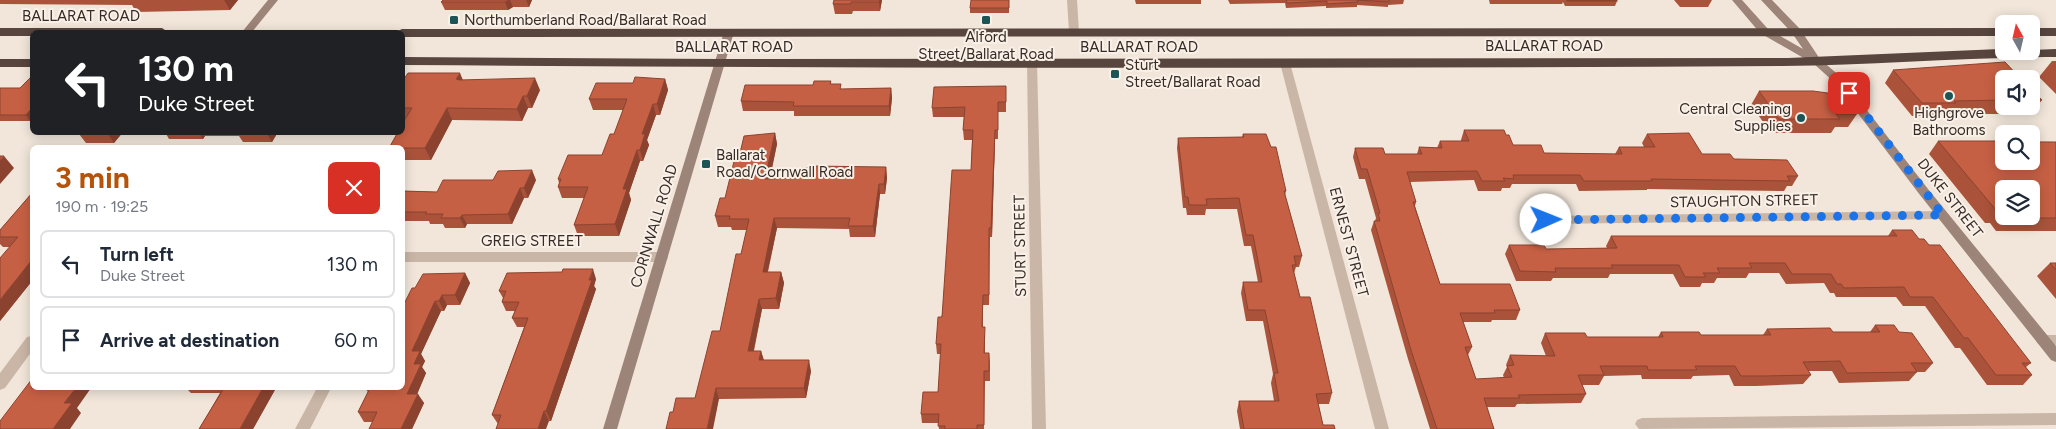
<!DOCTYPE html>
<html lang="en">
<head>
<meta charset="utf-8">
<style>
	:root { --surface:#fff; --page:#f2f2f3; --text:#1f2937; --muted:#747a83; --line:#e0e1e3; --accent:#b45309 }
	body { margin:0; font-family:Figtree,sans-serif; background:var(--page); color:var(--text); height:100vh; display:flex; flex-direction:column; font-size:19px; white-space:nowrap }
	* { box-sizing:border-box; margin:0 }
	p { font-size:16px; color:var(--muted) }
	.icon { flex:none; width:28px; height:28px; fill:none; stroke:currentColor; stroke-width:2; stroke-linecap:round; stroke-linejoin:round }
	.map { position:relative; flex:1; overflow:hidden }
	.side { position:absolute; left:30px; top:145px; width:375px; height:245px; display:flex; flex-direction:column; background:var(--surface); border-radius:8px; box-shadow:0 2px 12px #0003 }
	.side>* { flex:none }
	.hud { position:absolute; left:30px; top:30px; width:375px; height:105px; border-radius:8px; box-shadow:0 2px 12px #0003; background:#202124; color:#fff; overflow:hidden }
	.needle { width:32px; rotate:352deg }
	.fabs { position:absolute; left:1995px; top:15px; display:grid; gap:10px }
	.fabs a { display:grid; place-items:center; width:45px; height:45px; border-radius:8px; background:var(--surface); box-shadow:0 2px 12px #0003; font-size:25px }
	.pin { position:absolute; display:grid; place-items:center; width:42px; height:42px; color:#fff; margin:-21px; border-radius:10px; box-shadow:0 2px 8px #0006 }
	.me { position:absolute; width:55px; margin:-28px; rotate:89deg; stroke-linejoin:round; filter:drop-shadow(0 0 4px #0008) }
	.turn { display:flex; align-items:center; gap:18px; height:105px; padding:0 25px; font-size:22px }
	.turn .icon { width:65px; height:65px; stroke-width:2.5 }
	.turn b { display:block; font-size:35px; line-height:42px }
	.round { display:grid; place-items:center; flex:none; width:52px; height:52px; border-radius:8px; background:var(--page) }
	.summary { display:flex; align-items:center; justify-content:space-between; height:85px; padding:0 25px }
	h1 { font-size:30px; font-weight:700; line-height:38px; color:var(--accent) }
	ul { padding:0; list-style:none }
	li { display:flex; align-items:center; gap:15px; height:68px; margin:0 10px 8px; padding:0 15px; border:2px solid var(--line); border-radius:8px }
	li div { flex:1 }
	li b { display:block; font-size:19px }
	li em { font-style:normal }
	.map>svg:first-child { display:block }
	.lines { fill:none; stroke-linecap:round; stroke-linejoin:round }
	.street { fill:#cab6a6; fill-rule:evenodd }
	.secondary { fill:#9d8478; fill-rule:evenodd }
	.highway { fill:#57453e; fill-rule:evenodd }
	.wall { fill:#aa533a; fill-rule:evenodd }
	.shaded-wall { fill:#8b4330 }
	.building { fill:#c66044; stroke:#8b4330 }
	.route { stroke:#1a73e8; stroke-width:9; stroke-dasharray:0 16.2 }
	.poi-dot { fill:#1d5557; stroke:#f9f0e7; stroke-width:2 }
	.labels { text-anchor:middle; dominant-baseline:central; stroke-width:4; stroke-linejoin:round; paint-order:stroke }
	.street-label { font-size:15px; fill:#362b27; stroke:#f9f0e7 }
	.poi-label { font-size:15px; fill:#362b27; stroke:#f9f0e7; text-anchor:start }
</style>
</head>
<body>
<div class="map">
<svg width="2056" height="429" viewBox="0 0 2056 429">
	<rect width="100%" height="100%" fill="#f2e6da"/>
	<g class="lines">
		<g class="street">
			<path d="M1067,0H1077L1079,32L1078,34L1074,35L1069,32Z"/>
			<path d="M1032,59L1037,62L1046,429H1032L1027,62Z"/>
			<path d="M1285,60L1290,63L1389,429H1375L1280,63Z"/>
			<path d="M1943,211L1949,215L1943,219L1546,224L1542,223L1540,220L1542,217L1546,216Z"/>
			<path d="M402,252H662L667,254L668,257L667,260L662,262H402Z"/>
			<path d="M2043,335H2056V345L2038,344L2036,340L2038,336Z"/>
			<path d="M32,336V351L5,388L0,390V373L27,337Z"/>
			<path d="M317,388H331L310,429H295Z"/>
			<path d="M2056,413V425L1639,429L1635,424L1637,420L1642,418Z"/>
		</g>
		<g class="secondary">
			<path d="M268,0H278L252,32H242Z"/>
			<path d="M1732,0H1742L1768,29L1803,49L1792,33L1761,0H1772L1800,29L1820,59L1842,78L1928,189L2056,346V362L2051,360L1920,195L1834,82L1814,64L1760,33Z"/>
			<path d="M729,29L734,32L617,429H603L724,32Z"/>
		</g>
		<g class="highway">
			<path d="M0,28H162L168,32H32V36H0Z"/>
			<path d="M2004,28V36L402,37V32H396L402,29Z"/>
			<rect x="2031" y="28" width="25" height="8"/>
			<path d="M2000,49H2004V51L2056,49V57C1965,57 1873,65 1782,66C1322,69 862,68 402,65V57L720,59L1788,58Z"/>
			<rect x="0" y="59" width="32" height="8"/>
		</g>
	</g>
	<g class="wall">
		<path d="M0,0H238L230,10L136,12L132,5L0,4Z"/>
		<path d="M443,0H532L529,7H513L508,10H445L441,2Z"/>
		<path d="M834,0H882L880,11H853L852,14H835L833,4Z"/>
		<path d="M1009,0V13H970V8Z"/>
		<path d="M1135,0H1201V4H1136Z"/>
		<path d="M1228,0H1404L1403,4L1388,5V7L1357,5V7L1326,8V6L1286,8L1285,3L1230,4Z"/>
		<path d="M1489,0H1617V1L1615,6H1565L1563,2L1562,4H1490Z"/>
		<path d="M1674,0H1712L1708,7H1680Z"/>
		<path d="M2052,61H2056V94L2039,77Z"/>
		<path d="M1893,70L2004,79V106H2031V89L2042,100L2031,114H1948L1946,116H1912L1885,83Z"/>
		<path d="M32,76V119L30,121H0V88H20Z"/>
		<path d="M665,79L668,90L660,115H656L647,140L649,145L643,161H640L629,193L631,200L619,236H578L574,225L584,198H562L558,187L559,183L558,179L602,155L614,134L623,110H593L589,99L633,83Z"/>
		<path d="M463,80L540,90L532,108H528L522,121L452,120L431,160H402V148L405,120H402V82Z"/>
		<path d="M831,81V84L842,89L891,88L892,98L890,116H794V111H743L741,101Z"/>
		<path d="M1006,86V112H998V139H995L992,237H990L989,305H983V327L985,337V353H989L990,362V381H985L984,429H939L938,423H922L921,414L938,392L941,354H937L936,344L971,170L972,140H964L963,130L964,117H933L932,108Z"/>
		<path d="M1759,91L1857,114L1848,127H1835L1831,133H1771L1751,105Z"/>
		<path d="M1464,130L1506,135L1513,145L1544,153L1615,154L1619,147H1644L1642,143L1647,134L1702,154L1734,159L1798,176L1792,186H1787L1784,191L1647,189V190L1579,191L1576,184H1512L1510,188H1502L1501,191H1478L1474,180L1410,182L1416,202L1415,206L1440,284L1520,310L1516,320H1492L1491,322H1463L1472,347L1468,355L1476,379L1504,378L1503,375L1507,367L1506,365L1510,355L1546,356L1541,343L1545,333L1587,337H1658L1661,332L1701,335H1763L1767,329L1833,332H1870L1875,325L1899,332L1933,363L1925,372H1917L1909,381L1839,383L1832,371H1808L1811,375L1803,384L1756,386H1734L1729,375L1693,376L1691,379H1642L1641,375L1604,376L1599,385H1582L1586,394L1581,403L1517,404L1515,407H1487L1494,429H1430L1408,359L1371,230L1374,221H1375L1376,218L1365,179H1359L1353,157L1355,148L1385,154H1417L1419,147L1437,148L1440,141H1461V140Z"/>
		<path d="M81,132H123L114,143H86L79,134Z"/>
		<path d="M165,132H278L272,142H243L239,136H205L203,139H169Z"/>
		<path d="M775,133L777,144L770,179L800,178L886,167L887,178L885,194H880L875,237H850L849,229L777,228L768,272H781L784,283L779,309H762L754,351H761L764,360L811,371L806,398L719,399L673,412L695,398L720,331L741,254L747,230H732L731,227H718L715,216L725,198L741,149Z"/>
		<path d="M1243,134L1286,191L1285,195L1302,256L1299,267H1296L1294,273L1300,297L1332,393L1329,404H1318L1323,425L1335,429H1240L1237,411L1239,401H1274L1271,383L1273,374L1263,321H1246L1241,293L1243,282H1258L1251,246H1244L1237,209H1206L1205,215H1187L1186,208H1183L1177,148L1178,138L1242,137Z"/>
		<path d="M1938,141L2056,142V231H1996L1990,223H1985L1929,154ZM2004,189L2031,216H2004Z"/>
		<path d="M536,180L528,198H524L512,224H467L465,228H445L443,224H430L429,221H402V191L437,192Z"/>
		<path d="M32,193V281L0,321L10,247H3L0,244V230Z"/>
		<path d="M1892,230L1919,239L1929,245L2031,363L2026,367L2032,375L2023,385H1987L1960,348H1955L1925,306H1903L1896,297H1836L1834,293H1830L1824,283L1786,284L1779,273H1749L1746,278H1717L1714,283H1702L1700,287H1680L1673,274H1610L1608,278H1553L1551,281H1516L1505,254L1509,245L1546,249L1607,248L1606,246L1611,236H1888Z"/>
		<path d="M2050,263H2056V299L2037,276Z"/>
		<path d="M465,273L470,283L460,305H447L444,311H441L421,354L425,361L422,367L426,373L417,394L424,403L412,429H369L373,422H364L358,412L368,392L365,388H402L415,288Z"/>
		<path d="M596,279L594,286L596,289L551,421L498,424L492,415L524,327H517L512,318L515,311H506L502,302L503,298L499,291Z"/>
		<path d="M186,388H276L253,429H199L220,393H191Z"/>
	</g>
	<g class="shaded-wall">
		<path d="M224,0H238L230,10Z"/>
		<path d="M509,0H510L513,7L508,10L505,2Z"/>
		<path d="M526,0H532L529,7Z"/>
		<path d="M880,0H882L880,11L879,2Z"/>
		<path d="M460,73L465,85L456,79Z"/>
		<path d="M535,78L540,90L532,108L527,96Z"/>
		<path d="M665,79L668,90L660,115L657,104Z"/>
		<path d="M891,88L892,98L890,116L889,106Z"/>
		<path d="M523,96L528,108L522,121L517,109Z"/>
		<path d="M653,104L656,115L647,140L649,145L643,161L640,150L642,134Z"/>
		<path d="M32,108V119L30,121L26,115Z"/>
		<path d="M447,108L452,120L431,160L425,148Z"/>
		<path d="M995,130V139L992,237L991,228Z"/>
		<path d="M109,132H123L114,143L108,134Z"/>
		<path d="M198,132H203L205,136L203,139Z"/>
		<path d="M266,132H278L272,142Z"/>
		<path d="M775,133L777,144L767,190L765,179Z"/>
		<path d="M637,150L640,161L629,193L631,200L619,236L615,224L623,189Z"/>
		<path d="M4,156L14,168L0,184V161Z"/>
		<path d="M886,167L887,178L885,194L884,184Z"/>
		<path d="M532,170L536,180L528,198L524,188Z"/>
		<path d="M879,184L880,194L875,237L873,226Z"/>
		<path d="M520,188L524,198L512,224L508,214Z"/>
		<path d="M462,215L467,224L465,228L460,218Z"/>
		<path d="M774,218L777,228L765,283L763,272Z"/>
		<path d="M32,260V281L0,321V300Z"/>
		<path d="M593,269L596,279L594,286L596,289L551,421L546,411Z"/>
		<path d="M781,272L784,283L779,309L776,298Z"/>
		<path d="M465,273L470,283L460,305L455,295Z"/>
		<path d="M442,295L447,305L444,311L439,301Z"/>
		<path d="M759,299L762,309L751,362L748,351Z"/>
		<path d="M435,301L441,311L421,354L425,361L422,367L426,373L413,404L407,394L414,364L412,351Z"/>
		<path d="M761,351L764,362L759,360Z"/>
		<path d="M809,360L811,371L806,398L804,388Z"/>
		<path d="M76,388H91L77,408L81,413L70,429H53L64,403Z"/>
		<path d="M263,388H276L253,429H240Z"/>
		<path d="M716,388L719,399L713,429H707Z"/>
		<path d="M418,394L424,403L412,429H401Z"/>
		<path d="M544,411L549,421L546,429H538Z"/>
	</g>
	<g class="building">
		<path d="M443,0H509L505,2H441Z"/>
		<path d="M834,0H880L879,2H851V4H833Z"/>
		<path d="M971,0H1009V8H970Z"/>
		<path d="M1286,0H1389V2L1357,0L1358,2L1327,4V1L1287,3Z"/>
		<rect x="1567" y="0" width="50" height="1"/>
		<path d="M2005,62L2021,79H2004V100L1954,101L1956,103H1922L1893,70Z"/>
		<path d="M408,73H460L456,79L459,80L535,78L527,96H523L517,109L447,108L425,148H389L398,132H402V124L412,108H402V82Z"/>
		<path d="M32,76V108L26,115H0V88H20Z"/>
		<path d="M635,77L665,79L657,104H653L642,134H645L640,150H637L623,189H627L615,224L574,225L588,187H558L561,179H558L568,155H602L610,134H614L627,99H589L596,83H633Z"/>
		<path d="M814,81H831L830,84H841L840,89L891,88L889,106H793L794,102L741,101L745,85H813Z"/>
		<path d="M1006,86V102H998V130H995L991,228H989V295H983L982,327H985L984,353H989V371H984V425H977V429H945V426H938L939,414H921L923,392H938L941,344H936L938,317H942L952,170H971L973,130H963L965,107L932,108L934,87Z"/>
		<path d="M2031,89L2042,100H2031Z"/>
		<path d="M1759,91H1813L1842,95L1857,114H1836L1840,119H1779Z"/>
		<path d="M1464,130H1504L1506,135H1509L1513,145H1541L1544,153L1622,154L1619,147H1655L1647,134L1689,133L1702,154H1730L1734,159L1787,160L1798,176H1787L1790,181L1651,179L1652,181H1584L1580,175H1513L1514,179L1503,178L1505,181H1482L1477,171L1407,172L1416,202H1413L1440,284H1510L1520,310H1494L1495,313H1460L1472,347H1465L1476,379L1512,377L1507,366L1514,365L1510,355L1555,356L1545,333H1585L1587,337H1663L1661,332H1699L1701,335H1771L1767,329L1830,328L1833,332H1880L1875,325H1894L1899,332L1912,333L1933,363H1911L1917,372L1847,373L1840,361L1803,362L1811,375L1764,376H1741L1735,366H1695L1697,370H1648L1647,366H1600L1604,375H1578L1586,394L1518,395L1520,398H1484L1494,429H1437L1411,350L1374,221H1380L1378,213H1380L1367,169H1361L1355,148H1383L1385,154H1422L1419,147L1442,148L1440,141H1469Z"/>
		<path d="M81,132H109L108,134H79Z"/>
		<path d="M775,133L765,179L800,178L802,168H810V166L886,167L884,184H879L873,226H848L850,218H774L763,272H781L776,298L759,299L748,351H761L759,360H809L804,388H716L707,429H666L670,412H673L676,398H695L712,331H720L736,254H741L749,219H729L730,216H715L720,198H725L737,149H741L744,136Z"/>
		<path d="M1243,134H1266L1271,147H1276L1286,191H1284L1302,256H1294L1296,265H1292L1300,297H1310L1332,393L1316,394L1323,425H1334L1335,429H1244L1239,401H1279L1274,373H1278L1265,310H1248L1243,282H1262L1253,235H1246L1239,198L1206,199L1207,205H1189L1188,197H1185L1178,138L1244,137Z"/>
		<path d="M1938,141H2004V161H2031V142H2056V218H2008L2006,216H2031V189H2004V213L2001,210H1996Z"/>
		<path d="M0,156H4L0,161Z"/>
		<path d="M532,170L524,188H520L508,214L462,215L460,218H441L443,214H425L427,212H402V191L437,192L443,180H493L498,171Z"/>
		<path d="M32,193V249L31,250H32V260L0,300V258L18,237H0V230Z"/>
		<path d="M1892,230H1912L1919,239H1924L1929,245H1940L2031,363H2022L2032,375H1996L1968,338H1964L1933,297H1910L1904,287L1844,288L1841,284H1837L1831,274H1792L1785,263H1749L1752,268H1717L1720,273H1703L1706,277H1685L1679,265H1611L1613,268H1555L1556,272L1520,271L1509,245H1544L1546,249L1617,248L1611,236H1897Z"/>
		<path d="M2050,263H2056V270Z"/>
		<path d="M563,269H593L589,280H592L546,411H544L538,429H496L501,415H492L528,318H512L519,302H502L506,291H499L507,273L562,272Z"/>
		<path d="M465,273L455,295H442L439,301H435L412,351H420L414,364H421L407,394H418L401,429H369L377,412H358L370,388H402V308L412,288H415L423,274Z"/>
		<path d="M32,379V388H76L64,403H72L53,429H0V421Z"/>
		<path d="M224,388H263L240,429H199Z"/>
	</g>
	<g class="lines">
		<path class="route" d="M1546,220L1943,215L1849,93"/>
	</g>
	<g class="poi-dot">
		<rect x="449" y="15" width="10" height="10" rx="2.5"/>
		<rect x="981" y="15" width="10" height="10" rx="2.5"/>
		<rect x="1110" y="69" width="10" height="10" rx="2.5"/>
		<circle cx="1949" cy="96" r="5"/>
		<circle cx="1801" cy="118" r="5"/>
		<rect x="701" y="159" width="10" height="10" rx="2.5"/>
	</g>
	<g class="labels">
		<g class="street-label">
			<text x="81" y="16">BALLARAT ROAD</text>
			<text x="1544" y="46">BALLARAT ROAD</text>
			<text x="734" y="47">BALLARAT ROAD</text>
			<text x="1139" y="47">BALLARAT ROAD</text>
			<text transform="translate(1950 198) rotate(52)">DUKE STREET</text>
			<text transform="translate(1744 201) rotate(-1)">STAUGHTON STREET</text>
			<text transform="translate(654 226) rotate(-73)">CORNWALL ROAD</text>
			<text x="532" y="241">GREIG STREET</text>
			<text transform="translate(1349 242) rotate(75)">ERNEST STREET</text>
			<text transform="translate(1020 246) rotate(-91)">STURT STREET</text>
		</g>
		<g class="poi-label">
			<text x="464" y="20">Northumberland Road/Ballarat Road</text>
			<text x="986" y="37" text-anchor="middle">Alford<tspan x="986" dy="17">Street/Ballarat Road</tspan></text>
			<text x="1125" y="65">Sturt<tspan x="1125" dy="17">Street/Ballarat Road</tspan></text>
			<text x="1791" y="109" text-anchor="end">Central Cleaning<tspan x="1791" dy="17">Supplies</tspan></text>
			<text x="1949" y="113" text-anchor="middle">Highgrove<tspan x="1949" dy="17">Bathrooms</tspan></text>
			<text x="716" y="155">Ballarat<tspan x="716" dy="17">Road/Cornwall Road</tspan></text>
		</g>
	</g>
</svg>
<div class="fabs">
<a><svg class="needle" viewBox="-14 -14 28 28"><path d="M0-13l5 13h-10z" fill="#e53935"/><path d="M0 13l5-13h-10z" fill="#747a83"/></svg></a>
<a><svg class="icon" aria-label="sound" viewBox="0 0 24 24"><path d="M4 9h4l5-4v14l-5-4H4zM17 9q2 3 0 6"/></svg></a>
<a><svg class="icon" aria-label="search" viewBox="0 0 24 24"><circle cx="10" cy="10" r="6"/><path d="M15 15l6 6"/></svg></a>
<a><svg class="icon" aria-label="layers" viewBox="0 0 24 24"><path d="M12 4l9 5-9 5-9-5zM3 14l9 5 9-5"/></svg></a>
</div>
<div class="pin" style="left:1849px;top:93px;background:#d93025"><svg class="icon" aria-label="arrive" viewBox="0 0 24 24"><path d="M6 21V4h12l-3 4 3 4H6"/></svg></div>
<svg class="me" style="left:1546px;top:220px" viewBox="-20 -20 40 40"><circle r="19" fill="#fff"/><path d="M0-13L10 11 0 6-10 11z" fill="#1a73e8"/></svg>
<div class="hud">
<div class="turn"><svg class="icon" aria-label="left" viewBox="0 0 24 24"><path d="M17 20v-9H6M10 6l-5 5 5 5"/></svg><div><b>130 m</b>Duke Street</div></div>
</div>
<section class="side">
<div class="summary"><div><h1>3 min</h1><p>190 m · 19:25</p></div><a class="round" style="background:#d93025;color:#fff"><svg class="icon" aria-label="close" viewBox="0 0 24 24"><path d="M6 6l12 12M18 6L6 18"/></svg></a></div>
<ul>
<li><svg class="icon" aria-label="left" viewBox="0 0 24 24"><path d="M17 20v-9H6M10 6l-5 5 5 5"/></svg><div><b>Turn left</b><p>Duke Street</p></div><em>130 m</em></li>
<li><svg class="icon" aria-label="arrive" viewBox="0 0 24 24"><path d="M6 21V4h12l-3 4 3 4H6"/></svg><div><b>Arrive at destination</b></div><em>60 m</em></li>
</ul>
</section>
</div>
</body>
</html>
